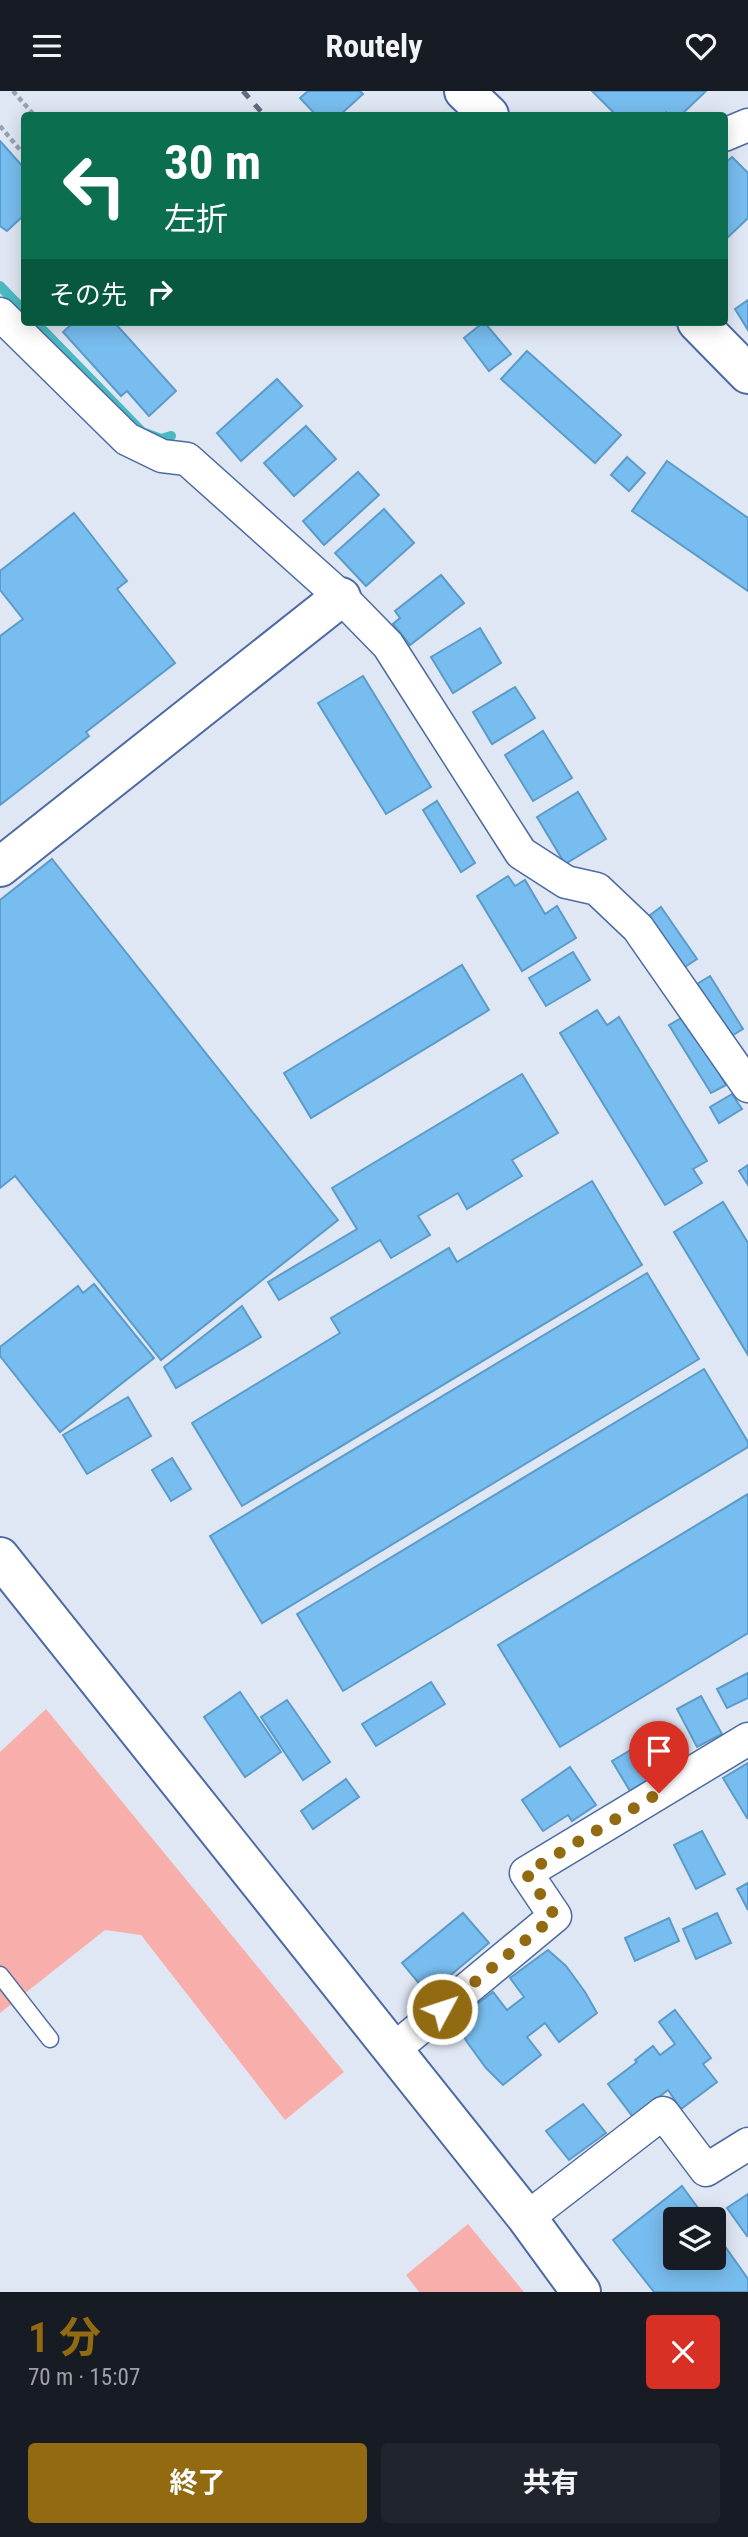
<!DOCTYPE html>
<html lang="ja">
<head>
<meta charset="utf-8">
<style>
	:root { --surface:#171b24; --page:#20242c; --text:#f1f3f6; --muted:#9ea1a6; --accent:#916a12 }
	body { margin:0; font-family:"Roboto Condensed","Noto Sans JP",sans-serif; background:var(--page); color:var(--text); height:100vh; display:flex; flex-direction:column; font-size:26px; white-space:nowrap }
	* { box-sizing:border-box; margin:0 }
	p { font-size:23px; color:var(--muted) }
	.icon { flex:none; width:38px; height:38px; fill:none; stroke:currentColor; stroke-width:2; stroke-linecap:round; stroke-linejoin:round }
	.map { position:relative; height:2201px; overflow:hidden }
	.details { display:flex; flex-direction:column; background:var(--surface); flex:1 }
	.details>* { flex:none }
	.banner { position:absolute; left:21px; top:21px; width:707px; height:214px; border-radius:7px; box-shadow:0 4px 18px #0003; background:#0b6e4f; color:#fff; overflow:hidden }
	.buttons { position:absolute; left:663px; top:2116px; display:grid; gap:14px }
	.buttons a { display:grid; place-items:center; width:63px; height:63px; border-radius:7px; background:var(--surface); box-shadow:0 4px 18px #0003; font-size:35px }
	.pin { position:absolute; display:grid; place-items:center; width:60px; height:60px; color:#fff; margin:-72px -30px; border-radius:50% 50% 50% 0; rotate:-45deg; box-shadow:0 0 7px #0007 }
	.pin .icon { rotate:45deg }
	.me { position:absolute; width:77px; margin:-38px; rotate:50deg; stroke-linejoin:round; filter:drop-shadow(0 0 5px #0008) }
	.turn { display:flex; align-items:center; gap:24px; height:147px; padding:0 28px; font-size:32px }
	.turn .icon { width:91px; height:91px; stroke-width:2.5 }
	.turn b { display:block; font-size:49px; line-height:60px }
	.then { display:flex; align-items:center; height:66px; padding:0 28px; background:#0003; gap:14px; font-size:26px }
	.round { display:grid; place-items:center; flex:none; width:74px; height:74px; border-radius:7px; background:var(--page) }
	.overview { display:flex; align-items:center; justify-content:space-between; height:119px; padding:0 28px }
	h1 { font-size:42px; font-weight:700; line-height:52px; color:var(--accent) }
	.primary-button { display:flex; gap:14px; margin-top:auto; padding:14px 28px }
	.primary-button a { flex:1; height:80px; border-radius:7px; background:var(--accent); color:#fff; font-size:28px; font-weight:700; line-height:80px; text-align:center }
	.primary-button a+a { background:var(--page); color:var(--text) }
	header { display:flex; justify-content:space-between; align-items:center; height:91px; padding:0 28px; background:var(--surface); font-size:32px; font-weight:700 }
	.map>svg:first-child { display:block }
	.green { fill:#f8afac }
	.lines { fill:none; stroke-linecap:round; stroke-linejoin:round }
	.stream { stroke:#4ab9c1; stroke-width:10 }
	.building { fill:#78bdef; stroke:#5b9bc9; stroke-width:2 }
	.lane-casing { stroke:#4c6ba2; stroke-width:19 }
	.street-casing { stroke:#4c6ba2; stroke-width:35 }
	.secondary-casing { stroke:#4c6ba2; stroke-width:42 }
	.primary-casing { stroke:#4c6ba2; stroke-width:42 }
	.path { stroke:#99a2b4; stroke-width:4.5; stroke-dasharray:5 3.5; stroke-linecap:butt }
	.lane { stroke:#fff; stroke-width:16 }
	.street { stroke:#fff; stroke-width:32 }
	.secondary { stroke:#fff; stroke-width:38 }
	.primary { stroke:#fff; stroke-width:38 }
	.rail { stroke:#606b80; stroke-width:5; stroke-dasharray:9 9; stroke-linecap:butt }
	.route { stroke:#916a12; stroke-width:12; stroke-dasharray:0 21.6 }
</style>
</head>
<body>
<header><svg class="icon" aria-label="menu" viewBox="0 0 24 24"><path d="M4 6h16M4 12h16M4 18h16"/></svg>Routely<svg class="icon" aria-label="heart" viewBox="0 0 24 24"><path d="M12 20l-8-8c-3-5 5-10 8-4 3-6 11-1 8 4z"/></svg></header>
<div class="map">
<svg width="748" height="2201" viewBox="0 0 748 2201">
	<rect width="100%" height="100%" fill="#e0e7f4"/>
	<g class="green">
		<path d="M46,1618L344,1981L285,2029L141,1844L105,1839L0,1922V1661Z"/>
		<path d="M468,2133L524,2201H419L406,2184Z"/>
	</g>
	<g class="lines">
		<g class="stream">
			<path d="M0,195L24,220"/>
			<path d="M35,231L142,341L161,348L171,345"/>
		</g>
	</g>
	<g class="building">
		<path d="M308,0H360L363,3L340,24H316L300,7Z"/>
		<path d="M592,0H706L681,24H669L666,21L662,24H616Z"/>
		<path d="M0,50L24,77V124L7,140L0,135Z"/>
		<path d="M732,66L748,82V127L724,150V73Z"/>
		<path d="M748,209V239L735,218Z"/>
		<path d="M74,231H114L176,300L149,325L127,300L121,305L63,241Z"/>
		<path d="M484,231L511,263L489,280L464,247Z"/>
		<path d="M527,260L621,344L595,372L501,288Z"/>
		<path d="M277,288L302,315L241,370L217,342Z"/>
		<path d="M306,335L336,368L294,405L264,372Z"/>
		<path d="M627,366L645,382L629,400L611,384Z"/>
		<path d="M667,370L748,427V500L632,420Z"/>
		<path d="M358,381L379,404L324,454L303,430Z"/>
		<path d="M384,418L414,452L366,495L335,462Z"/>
		<path d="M74,422L127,490L117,498L175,572L86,641L89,645L0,714V545L23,528L0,499V480Z"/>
		<path d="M441,484L464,512L410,554L393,533L400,527L395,520Z"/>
		<path d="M480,537L501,572L453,602L431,566Z"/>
		<path d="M363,585L431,696L386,723L318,612Z"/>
		<path d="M515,596L535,627L492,653L473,621Z"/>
		<path d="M543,640L572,687L533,710L505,664Z"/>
		<path d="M578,701L606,748L565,773L537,726Z"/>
		<path d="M437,710L475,772L461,781L423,719Z"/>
		<path d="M52,768L338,1129L161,1269L15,1085L0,1097V809Z"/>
		<path d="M508,785L515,795L525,789L545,823L557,815L576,847L522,880L477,805Z"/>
		<path d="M661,816L697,868L685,876L649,825Z"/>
		<path d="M573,861L590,889L546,915L529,887Z"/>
		<path d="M462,874L489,919L311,1027L284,982Z"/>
		<path d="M710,885L743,938L730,946L697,893Z"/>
		<path d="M597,919L607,934L619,926L707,1070L693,1078L702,1092L665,1114L560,942Z"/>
		<path d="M685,925L726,994L711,1002L669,934Z"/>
		<path d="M522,983L558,1042L512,1069L522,1085L467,1118L458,1102L418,1125L430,1144L391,1167L380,1149L279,1209L268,1191L357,1138L332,1097Z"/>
		<path d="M732,1003L742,1018L719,1032L710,1016Z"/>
		<path d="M748,1074V1094L739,1080Z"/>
		<path d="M592,1090L642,1174L242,1415L192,1332L340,1242L331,1227L449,1157L457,1171Z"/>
		<path d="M723,1111L748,1152V1264L674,1141Z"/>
		<path d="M647,1182L699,1268L262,1532L210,1445Z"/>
		<path d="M94,1193L154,1267L60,1341L0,1265V1256L78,1195L83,1202Z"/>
		<path d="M242,1215L261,1246L176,1297L164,1276Z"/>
		<path d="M704,1278L748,1351V1356L343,1600L297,1523Z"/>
		<path d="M128,1306L151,1345L87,1383L63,1344Z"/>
		<path d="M172,1367L191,1398L171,1410L152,1379Z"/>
		<path d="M748,1403V1542L560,1656L498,1554Z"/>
		<path d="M748,1582V1607L727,1617L717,1598Z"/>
		<path d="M431,1591L445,1613L376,1655L362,1633Z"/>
		<path d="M240,1601L281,1661L245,1686L204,1626Z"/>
		<path d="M701,1605L722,1643L697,1656L677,1618Z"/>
		<path d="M287,1609L330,1671L303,1689L261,1626Z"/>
		<path d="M661,1641L679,1670L630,1700L612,1670Z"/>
		<path d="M748,1672V1726L747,1727L723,1687Z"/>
		<path d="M570,1676L596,1714L572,1730L568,1724L543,1740L522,1709Z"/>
		<path d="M346,1688L359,1706L313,1738L301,1720Z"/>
		<path d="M702,1740L725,1783L696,1798L674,1754Z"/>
		<path d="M748,1792V1819L737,1798Z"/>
		<path d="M463,1822L489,1852L428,1903L402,1872Z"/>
		<path d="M717,1822L731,1852L696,1868L683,1838Z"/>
		<path d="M669,1827L679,1850L635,1870L625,1847Z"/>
		<path d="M548,1859L566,1875L585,1901L597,1922L559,1951L545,1932L527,1946L541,1964L503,1994L486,1977L467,1951L455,1930L493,1901L507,1919L524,1906L510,1887Z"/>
		<path d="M675,1919L711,1967L703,1973L717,1991L681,2018L668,1999L633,2026L608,1993L637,1971L635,1969L653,1955L660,1964L675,1953L659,1931Z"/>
		<path d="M583,2013L606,2042L569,2069L546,2040Z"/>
		<path d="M682,2095L706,2128H676V2166H714V2140L748,2188V2201H654L613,2149Z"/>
		<path d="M748,2103V2144L747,2145L727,2117Z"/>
	</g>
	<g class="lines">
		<defs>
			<path id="lane" d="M0,1884L50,1948"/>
			<g id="street">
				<path d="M724,44L748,34"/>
				<path d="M0,223L127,348L162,365L187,368L341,506L388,554L521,762L566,791L597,798L638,837L748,995"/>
				<path d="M392,1960L555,1825L526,1782L748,1648"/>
				<path d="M527,2127L663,2022L706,2079L748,2053"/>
			</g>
			<g id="secondary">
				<path d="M0,776L341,506"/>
				<path d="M0,1466L527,2127L581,2201"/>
			</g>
			<g id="primary">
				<path d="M464,0L489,24"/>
				<path d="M697,231L748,283"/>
			</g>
		</defs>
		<use href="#lane" class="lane-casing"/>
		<use href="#street" class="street-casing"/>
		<use href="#secondary" class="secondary-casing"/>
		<use href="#primary" class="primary-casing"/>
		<g class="path">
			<path d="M13,0L34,24"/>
			<path d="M0,35L21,60H24"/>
		</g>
		<use href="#lane" class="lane"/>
		<use href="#street" class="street"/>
		<use href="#secondary" class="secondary"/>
		<use href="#primary" class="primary"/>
		<path class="rail" d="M243,0L264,24"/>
	</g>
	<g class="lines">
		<path class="route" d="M442,1918L555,1825L526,1782L659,1702"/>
	</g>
</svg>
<div class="buttons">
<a><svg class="icon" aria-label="layers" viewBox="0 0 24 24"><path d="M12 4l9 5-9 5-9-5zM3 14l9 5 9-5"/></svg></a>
</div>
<div class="pin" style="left:659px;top:1702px;background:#d93025"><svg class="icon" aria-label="arrive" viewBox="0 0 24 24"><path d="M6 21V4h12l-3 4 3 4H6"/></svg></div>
<svg class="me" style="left:442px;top:1918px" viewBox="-20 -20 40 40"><circle r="17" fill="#916a12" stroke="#fff" stroke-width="3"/><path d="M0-11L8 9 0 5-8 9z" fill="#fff"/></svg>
<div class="banner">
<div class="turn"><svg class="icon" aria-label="left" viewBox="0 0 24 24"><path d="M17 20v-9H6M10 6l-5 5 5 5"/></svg><div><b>30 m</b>左折</div></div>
<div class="then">その先<svg class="icon" aria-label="right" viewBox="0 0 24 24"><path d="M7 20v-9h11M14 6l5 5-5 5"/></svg></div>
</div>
</div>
<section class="details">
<div class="overview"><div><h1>1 分</h1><p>70 m · 15:07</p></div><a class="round" style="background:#d93025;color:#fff"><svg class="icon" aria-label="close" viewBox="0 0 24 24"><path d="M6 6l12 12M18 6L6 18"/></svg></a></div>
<div class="primary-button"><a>終了</a><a>共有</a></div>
</section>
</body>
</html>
